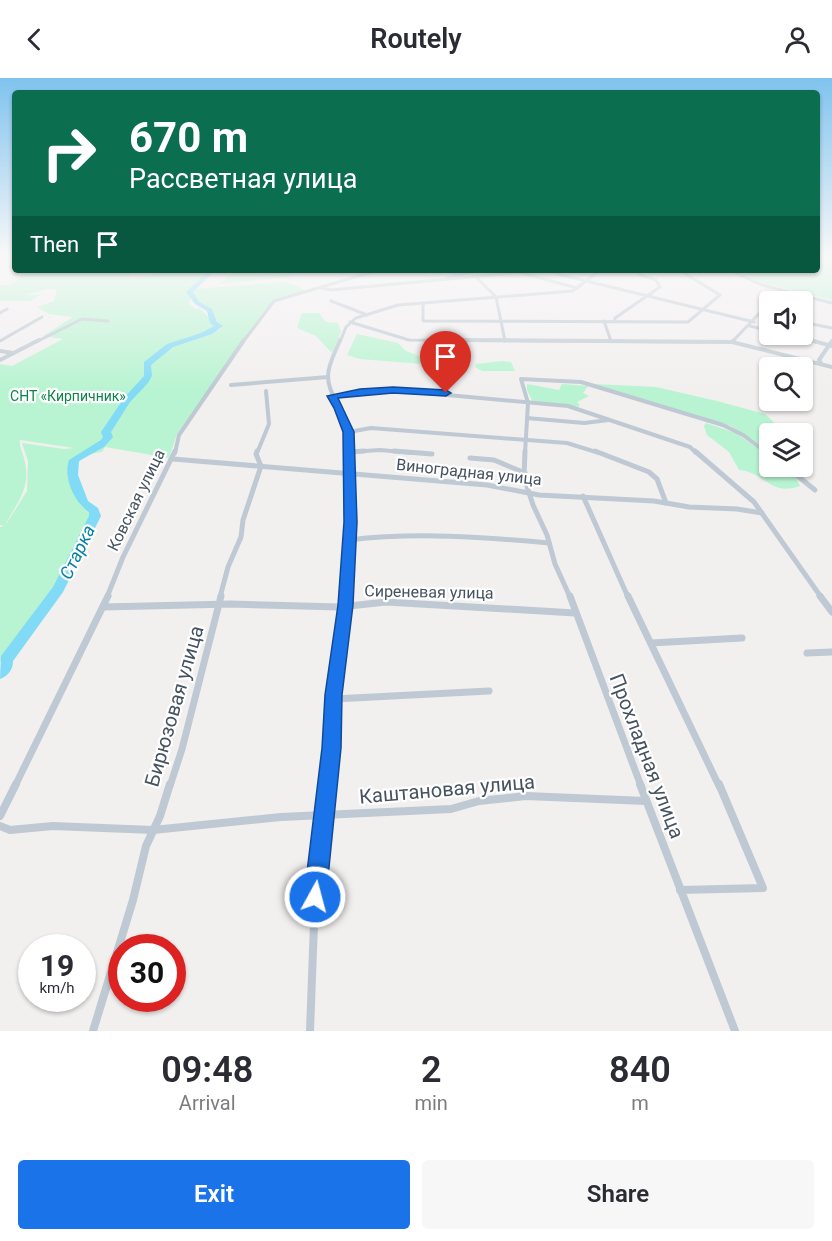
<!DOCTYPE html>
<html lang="en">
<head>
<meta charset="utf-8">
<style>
	:root { --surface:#fff; --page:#f7f7f7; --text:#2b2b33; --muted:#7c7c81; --accent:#1a73e8 }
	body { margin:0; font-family:Roboto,sans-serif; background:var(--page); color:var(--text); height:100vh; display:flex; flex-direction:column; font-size:22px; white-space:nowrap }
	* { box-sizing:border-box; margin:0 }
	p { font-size:20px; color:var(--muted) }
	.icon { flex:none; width:33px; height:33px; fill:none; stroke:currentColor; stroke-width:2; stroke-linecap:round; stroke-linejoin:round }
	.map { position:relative; height:953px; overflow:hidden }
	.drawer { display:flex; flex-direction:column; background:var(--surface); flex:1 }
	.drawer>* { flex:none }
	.guide { position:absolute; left:12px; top:12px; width:808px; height:183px; border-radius:6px; box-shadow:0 2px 4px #0004; background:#0b6e4f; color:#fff; overflow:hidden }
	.tools { position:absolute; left:759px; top:213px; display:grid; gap:12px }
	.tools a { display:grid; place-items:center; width:54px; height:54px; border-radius:6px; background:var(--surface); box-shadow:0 2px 4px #0004; font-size:30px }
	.speed { position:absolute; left:18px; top:856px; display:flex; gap:12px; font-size:30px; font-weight:700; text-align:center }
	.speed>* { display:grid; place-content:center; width:78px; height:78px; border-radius:50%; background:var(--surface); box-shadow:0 2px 4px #0004; line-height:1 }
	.speed small { font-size:15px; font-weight:400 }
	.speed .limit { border:9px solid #d22; background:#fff; color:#111 }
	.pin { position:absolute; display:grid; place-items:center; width:51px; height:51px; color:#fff; margin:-62px -26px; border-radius:50% 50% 50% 0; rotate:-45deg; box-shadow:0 0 6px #0007 }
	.pin .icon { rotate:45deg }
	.me { position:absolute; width:66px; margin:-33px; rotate:7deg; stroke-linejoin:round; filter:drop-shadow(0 0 4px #0008) }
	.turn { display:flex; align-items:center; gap:21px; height:126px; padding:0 18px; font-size:27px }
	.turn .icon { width:78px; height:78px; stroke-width:2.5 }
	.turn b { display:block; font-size:42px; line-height:51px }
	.then { display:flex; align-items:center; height:57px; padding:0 18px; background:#0003; gap:12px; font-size:22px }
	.eta { display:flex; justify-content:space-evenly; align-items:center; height:102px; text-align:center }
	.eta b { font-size:36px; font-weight:600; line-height:42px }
	.primary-button { display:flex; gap:12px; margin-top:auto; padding:12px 18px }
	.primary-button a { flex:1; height:69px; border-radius:6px; background:var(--accent); color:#fff; font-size:24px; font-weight:600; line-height:69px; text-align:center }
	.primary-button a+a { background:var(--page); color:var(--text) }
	header { display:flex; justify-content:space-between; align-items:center; height:78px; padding:0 18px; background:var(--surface); font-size:27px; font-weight:600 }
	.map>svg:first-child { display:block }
	.green { fill:#b8f4d1; fill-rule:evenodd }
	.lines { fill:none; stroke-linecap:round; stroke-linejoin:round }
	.river { fill:#81daf6; fill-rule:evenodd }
	.street-far4 { stroke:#bec9d3; stroke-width:3 }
	.street-far3 { stroke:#bec9d3; stroke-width:4 }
	.street-far2 { stroke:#bec9d3; stroke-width:5 }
	.street-far1 { stroke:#bec9d3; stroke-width:7 }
	.street { stroke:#bec9d3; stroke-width:8 }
	.route { fill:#1a73e8; stroke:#114b97; stroke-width:1.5 }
	.labels { text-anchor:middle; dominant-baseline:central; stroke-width:4.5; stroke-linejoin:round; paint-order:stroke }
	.far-park-label { font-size:14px; fill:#0d834b; stroke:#fff }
	.street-label { font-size:16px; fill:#45525f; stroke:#fff }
	.water-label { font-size:18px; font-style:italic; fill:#0280a6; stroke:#fff }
	.near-street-label { font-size:20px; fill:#45525f; stroke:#fff }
</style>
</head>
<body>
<header><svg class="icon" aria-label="back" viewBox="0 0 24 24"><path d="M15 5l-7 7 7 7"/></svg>Routely<svg class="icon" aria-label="person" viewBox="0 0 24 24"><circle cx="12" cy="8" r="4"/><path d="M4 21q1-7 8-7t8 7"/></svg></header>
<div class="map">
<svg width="832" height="953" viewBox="0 0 832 953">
	<rect width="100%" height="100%" fill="#f2efef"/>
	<g class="green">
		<path d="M818,178H832V222L748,201L735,192H818Z"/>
		<path d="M17,192H125L132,201L175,192H204V199L193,210L189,226L195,231L199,230L211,241L214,240V245L219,248L211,254L173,268L221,251L212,232L205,230L194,219V211L284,204L298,208L305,213C290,217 277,218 266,231L177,356L169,380L105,369L102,374C72,377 73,393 85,415L80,418L81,426L93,433V438L69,489L0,584V449L4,448L0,447V286L12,288L63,261L43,258L73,239L49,236L37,229L54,223L57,211H47L26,217H40L30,223H0V207H10L21,199L22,193ZM20,362L74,370L64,371L22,365L28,383L27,413L5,448C15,426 31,412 25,385C24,376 19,371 20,362Z"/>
		<path d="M237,192H297L288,199L219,206Z"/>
		<path d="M302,235H319L326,244L338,245L341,254L332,275L316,258L297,250Z"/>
		<path d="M357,256L398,265L406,273L422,279V286L360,281L347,277Z"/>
		<path d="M502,283L511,284L515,293H482L475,289L476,286Z"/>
		<path d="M527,306L559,312L562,306L588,308L583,315L589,318L577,324L580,327L578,329L533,324L527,312Z"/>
		<path d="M593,306L656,309L717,323L765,336L785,355L770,356L769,374L731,348Z"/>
		<path d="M706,345L736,355L769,379L770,388C784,389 795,394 800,408C769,419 766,394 739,392L729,374L707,357L704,348Z"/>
	</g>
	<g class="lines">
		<path class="river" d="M209,192H216L193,214L199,224L212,231L217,244L223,248L212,256L173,269L151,287L152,298L148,305L130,324L111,354L113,359L104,369L79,383L78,397L88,423L98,430L101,438L63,514L13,583C13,592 8,598 0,601L1,578L53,509L89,438V434C74,424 63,400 69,382L101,362L103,359L101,354L124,320L144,298V284L167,266L201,255L214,248L210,245L207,233L195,226L186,214Z"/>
		<g class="street-far4">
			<path d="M447,192L457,197"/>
			<path d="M553,192L558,196L754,244"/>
			<path d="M729,192L762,207L832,225"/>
			<path d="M522,195L577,210"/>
			<path d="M447,200L481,192"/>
			<path d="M477,200L496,219L505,263"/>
			<path d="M322,210L331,212L545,192"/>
			<path d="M331,223L367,237"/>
			<path d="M770,224L782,213"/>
			<path d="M423,225V243L688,244L720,217L679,192"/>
			<path d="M0,235L7,231"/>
			<path d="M604,243L611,263"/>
			<path d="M615,243V240L660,209L656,202L638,196"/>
			<path d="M350,244L409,262L703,264"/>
			<path d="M802,244L832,250"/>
			<path d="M750,248L770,253"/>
			<path d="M785,256L816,264"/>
			<path d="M0,263L42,239"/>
			<path d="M36,264L82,241L108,243"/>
			<path d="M243,264L274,223L372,194L391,192"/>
			<path d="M340,264L346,249L356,240L398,227L573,213L600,192"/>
			<path d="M732,264L770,224"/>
		</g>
		<g class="street-far3">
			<path d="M340,262C336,273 328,286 328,298C328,312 336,321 341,333C347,348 349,359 349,375"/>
			<path d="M461,262L732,264L832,289"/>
			<path d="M810,262L832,268"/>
			<path d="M732,264L734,262"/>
			<path d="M0,273L13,275"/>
			<path d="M0,282L39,262"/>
			<path d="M821,285L819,282L832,263"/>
			<path d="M231,307L328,299"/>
			<path d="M332,318L393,312L568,328L690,369L696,375"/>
			<path d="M527,340L584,345L609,342"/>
			<path d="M349,354L371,350L567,365L599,375"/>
			<path d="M350,374L380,372L413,375"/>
			<path d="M175,375L179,357L244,262"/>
			<path d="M257,375L269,346L266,313"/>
			<path d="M525,375L528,325L521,301L581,304L723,347L743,357L767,375"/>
		</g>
		<g class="street-far2">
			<path d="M394,373L432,376"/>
			<path d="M525,373L524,399L533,427L547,457L555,486L570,519"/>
			<path d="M595,373L649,394L657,401L666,425"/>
			<path d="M695,373L754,424L821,519"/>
			<path d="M765,373L770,377"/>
			<path d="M350,374L364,373"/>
			<path d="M470,380L494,382L525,395"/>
			<path d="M173,381L487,407L539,417L654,423L689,429L737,431L762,435"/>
			<path d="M785,388L815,412"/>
			<path d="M583,418L628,519"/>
			<path d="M349,462C415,454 483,459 549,465"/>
			<path d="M107,519L123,479L175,373"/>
			<path d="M220,519L228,489L241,459L243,442L261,388L256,376L257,373"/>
			<path d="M346,519L350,444L349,373"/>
		</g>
		<g class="street-far1">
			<path d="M570,518L641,708"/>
			<path d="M628,518L719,708"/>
			<path d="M820,518L832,534"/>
			<path d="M103,529L231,526L340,529L386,524L575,535"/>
			<path d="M651,565L742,560"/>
			<path d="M807,575L832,574"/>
			<path d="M334,621L489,613"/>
			<path d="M15,708L108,518"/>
			<path d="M170,708L182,671L221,518"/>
			<path d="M327,708L334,647V617L346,518"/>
		</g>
		<g class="street">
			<path d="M640,706L735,953"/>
			<path d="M0,738L16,706"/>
			<path d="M0,748L10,752L53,748L153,752L281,739L451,731L479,723L526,718L646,723"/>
			<path d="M680,812L763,810L719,706"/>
			<path d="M93,953L133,822L146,768L160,738L170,706"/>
			<path d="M310,953L315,819L327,706"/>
		</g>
	</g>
	<linearGradient id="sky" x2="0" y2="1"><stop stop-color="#7fc3ee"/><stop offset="0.57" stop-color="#f9f8f8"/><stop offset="1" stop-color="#f9f8f8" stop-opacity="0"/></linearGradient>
	<rect width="832" height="312" fill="url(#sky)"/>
	<path class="route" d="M393,309L446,312L451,315L446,318L393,315L338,320L354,354L357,444L353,527L342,617L341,670L326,819L322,826L315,830L307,826L304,819L322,670L325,617L338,527L344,444L343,354L334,330L327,318L360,311Z"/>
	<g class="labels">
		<g class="far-park-label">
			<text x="68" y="318">СНТ «Кирпичник»</text>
		</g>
		<g class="street-label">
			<text transform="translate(469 394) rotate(6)">Виноградная улица</text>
			<text transform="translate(136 422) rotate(-64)">Ковская улица</text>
			<text transform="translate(429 514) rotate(1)">Сиреневая улица</text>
		</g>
		<g class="water-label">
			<text transform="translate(77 474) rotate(-64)">Старка</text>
		</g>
		<g class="near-street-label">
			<text transform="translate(174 628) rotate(-74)">Бирюзовая улица</text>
			<text transform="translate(647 678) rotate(69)">Прохладная улица</text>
			<text transform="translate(447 711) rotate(-5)">Каштановая улица</text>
		</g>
	</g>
</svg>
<div class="tools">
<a><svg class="icon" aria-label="sound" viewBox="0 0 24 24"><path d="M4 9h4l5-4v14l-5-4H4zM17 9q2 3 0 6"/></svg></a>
<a><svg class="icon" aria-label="search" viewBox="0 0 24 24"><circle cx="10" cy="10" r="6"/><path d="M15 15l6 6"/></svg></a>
<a><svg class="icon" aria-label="layers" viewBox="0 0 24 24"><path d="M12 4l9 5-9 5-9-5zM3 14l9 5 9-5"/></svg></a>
</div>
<div class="speed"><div>19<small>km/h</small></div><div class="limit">30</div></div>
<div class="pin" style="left:446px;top:315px;background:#d93025"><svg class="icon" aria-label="arrive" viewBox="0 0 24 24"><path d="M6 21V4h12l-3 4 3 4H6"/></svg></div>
<svg class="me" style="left:315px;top:819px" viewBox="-20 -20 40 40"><circle r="17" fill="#1a73e8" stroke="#fff" stroke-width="3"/><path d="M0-11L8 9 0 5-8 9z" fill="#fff"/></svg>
<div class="guide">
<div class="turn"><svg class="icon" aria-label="right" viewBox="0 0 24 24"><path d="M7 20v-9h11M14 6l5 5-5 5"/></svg><div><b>670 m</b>Рассветная улица</div></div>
<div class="then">Then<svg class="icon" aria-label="arrive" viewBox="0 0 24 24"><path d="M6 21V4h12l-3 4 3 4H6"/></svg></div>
</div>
</div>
<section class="drawer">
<div class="eta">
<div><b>09:48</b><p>Arrival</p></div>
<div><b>2</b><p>min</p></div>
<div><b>840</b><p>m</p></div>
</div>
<div class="primary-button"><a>Exit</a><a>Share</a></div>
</section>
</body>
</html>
